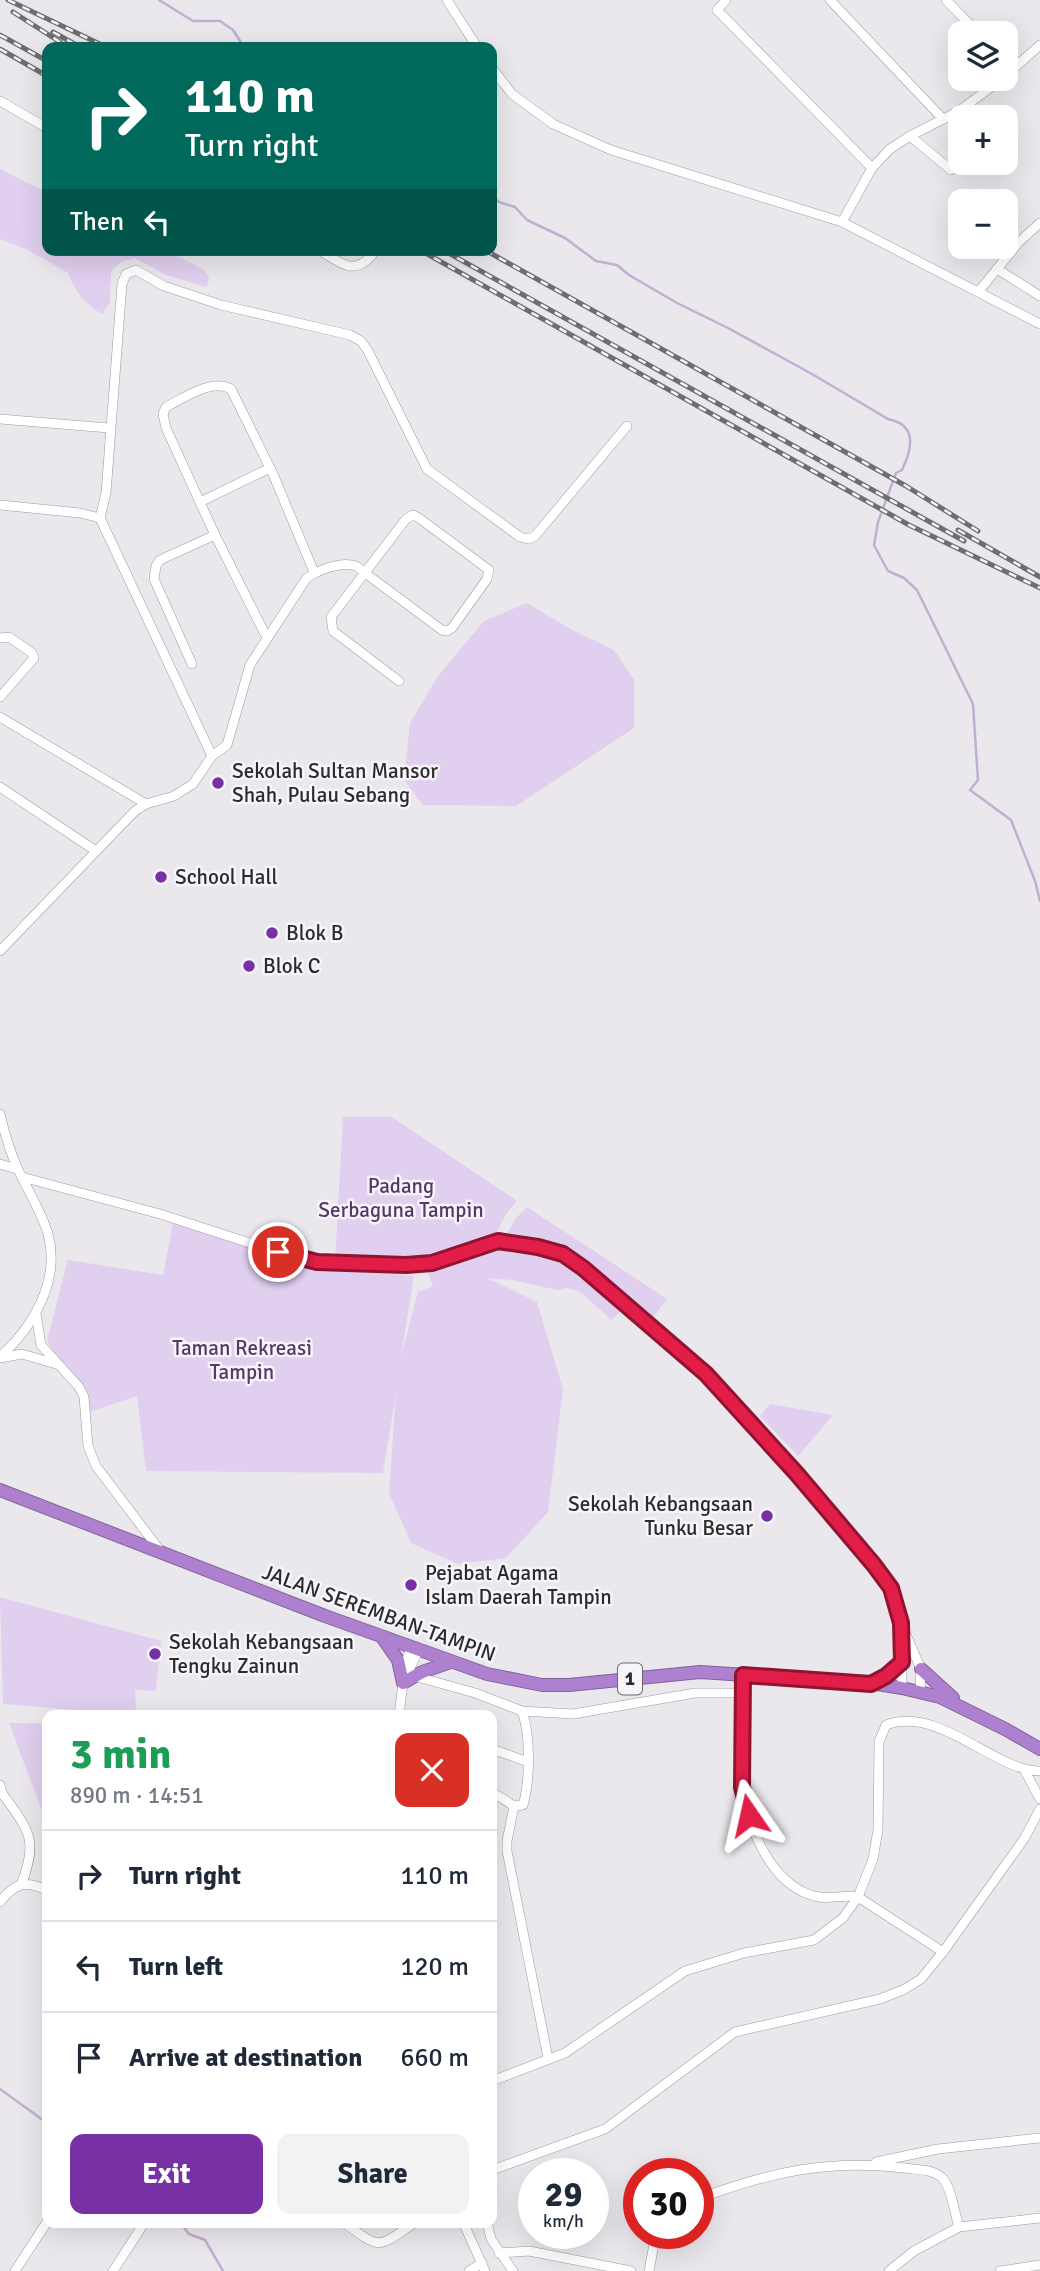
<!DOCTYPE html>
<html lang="en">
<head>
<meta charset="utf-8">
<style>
	:root { --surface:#fff; --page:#f2f2f3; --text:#1f2937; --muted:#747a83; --line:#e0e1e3; --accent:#7831a4 }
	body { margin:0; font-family:Signika,sans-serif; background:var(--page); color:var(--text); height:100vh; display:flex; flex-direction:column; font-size:26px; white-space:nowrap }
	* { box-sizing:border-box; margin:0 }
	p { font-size:23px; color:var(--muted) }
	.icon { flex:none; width:38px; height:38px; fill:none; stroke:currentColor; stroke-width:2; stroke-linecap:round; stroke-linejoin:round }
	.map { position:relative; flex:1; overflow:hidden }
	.details { position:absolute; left:42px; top:1710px; width:455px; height:518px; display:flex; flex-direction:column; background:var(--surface); border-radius:14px; box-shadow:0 7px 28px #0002 }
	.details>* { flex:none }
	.hud { position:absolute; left:42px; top:42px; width:455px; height:214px; border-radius:14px; box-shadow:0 7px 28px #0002; background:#00695c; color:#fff; overflow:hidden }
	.buttons { position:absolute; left:948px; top:21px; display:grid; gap:14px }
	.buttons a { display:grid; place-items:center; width:70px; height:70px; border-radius:14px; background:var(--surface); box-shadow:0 7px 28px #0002; font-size:35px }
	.speed { position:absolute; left:518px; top:2158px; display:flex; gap:14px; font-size:35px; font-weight:700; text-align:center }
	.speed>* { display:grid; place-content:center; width:91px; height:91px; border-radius:50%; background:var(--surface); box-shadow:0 7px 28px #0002; line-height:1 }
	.speed small { font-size:18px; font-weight:400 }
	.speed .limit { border:10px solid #d22; background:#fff; color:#111 }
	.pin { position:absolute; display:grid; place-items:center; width:60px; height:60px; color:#fff; margin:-30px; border:4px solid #fff; border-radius:50%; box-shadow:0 2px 7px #0007 }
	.me { position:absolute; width:77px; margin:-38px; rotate:349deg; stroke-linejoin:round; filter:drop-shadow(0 0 5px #0008) }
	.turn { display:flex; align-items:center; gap:24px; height:147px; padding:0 28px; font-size:32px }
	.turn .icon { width:91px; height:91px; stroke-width:2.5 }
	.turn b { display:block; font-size:49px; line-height:60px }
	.then { display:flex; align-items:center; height:66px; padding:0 28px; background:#0003; gap:14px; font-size:26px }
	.round { display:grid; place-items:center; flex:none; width:74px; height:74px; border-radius:14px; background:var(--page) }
	.summary { display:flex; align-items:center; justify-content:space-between; height:119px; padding:0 28px }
	h1 { font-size:42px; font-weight:700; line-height:52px; color:#1e9e55 }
	.cta { display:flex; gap:14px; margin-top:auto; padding:14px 28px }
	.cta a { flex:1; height:80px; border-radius:14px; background:var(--accent); color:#fff; font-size:28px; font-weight:700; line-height:80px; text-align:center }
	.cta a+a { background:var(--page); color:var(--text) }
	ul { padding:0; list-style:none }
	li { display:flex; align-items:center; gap:21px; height:91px; padding:0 28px; border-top:2px solid var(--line) }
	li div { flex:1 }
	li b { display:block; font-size:26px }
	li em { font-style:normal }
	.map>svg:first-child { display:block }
	.green { fill:#e0cfef }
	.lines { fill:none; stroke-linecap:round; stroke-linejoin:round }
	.stream { stroke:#c1afd1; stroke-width:2.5 }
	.minor-casing { stroke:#9d9b9e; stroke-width:10 }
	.highway-casing { stroke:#806397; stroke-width:14 }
	.minor { stroke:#fff; stroke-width:9 }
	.highway { stroke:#ad81d0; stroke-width:12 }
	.rail-casing { stroke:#6e6d6f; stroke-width:5 }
	.rail { stroke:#f7f5f9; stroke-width:2.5; stroke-dasharray:8; stroke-linecap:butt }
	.route-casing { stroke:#92132f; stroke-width:18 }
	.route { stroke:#e11d48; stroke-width:12 }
	.poi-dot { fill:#7831a4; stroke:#f7f5f9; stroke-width:2.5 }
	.labels { text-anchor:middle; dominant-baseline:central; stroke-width:5; stroke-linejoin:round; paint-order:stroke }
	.shield { fill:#f7f5f9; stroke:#69686a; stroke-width:2 }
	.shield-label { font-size:19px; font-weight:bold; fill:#2c2b2c }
	.poi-label { font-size:21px; fill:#2c2b2c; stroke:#f7f5f9; text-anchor:start }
	.park-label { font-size:21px; fill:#543a68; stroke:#f7f5f9 }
	.street-label { font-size:21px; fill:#2c2b2c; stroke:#f7f5f9 }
</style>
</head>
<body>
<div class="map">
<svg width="1040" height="2271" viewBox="0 0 1040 2271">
	<rect width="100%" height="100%" fill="#eae8ec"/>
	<g class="green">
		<path d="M0,169L47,193V250H165L203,269L209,277L207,287L166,275L135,258L121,262L111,271L110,302L102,314C85,304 75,292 68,273L26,249L0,239Z"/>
		<path d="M527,603L572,630L614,650L634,680V728L516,806L423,805L404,780L410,723L438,676L484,621Z"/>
		<path d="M343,1117H392L517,1201L506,1214L495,1236L425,1261H335Z"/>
		<path d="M527,1207L667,1299L652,1319L631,1301L611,1320L581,1292L567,1288L558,1290L543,1287L512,1280L487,1278L537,1302L563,1389L548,1512L506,1558L458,1564L411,1543L389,1493L396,1393L383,1473L146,1471L137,1396L87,1413L47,1340L68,1260L163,1275L173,1223L325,1266L414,1276L401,1357L418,1292L433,1286L424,1263L502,1243L515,1219Z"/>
		<path d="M770,1404L833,1415L798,1456L760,1416Z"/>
		<path d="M0,1597L161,1641L156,1691L135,1690L136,1715L3,1704Z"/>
		<path d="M9,1723H47V1824Z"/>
	</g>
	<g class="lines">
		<g class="stream">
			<path d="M159,0L193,21H220L233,30L244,47"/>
			<path d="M492,196L499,202L515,207L527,220L565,238L596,261L617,265L629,275L677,303L728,328L812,374L888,419C918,425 912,449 902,470L896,473L878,522L874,545L888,571L904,578L917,590L973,704L978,780L970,790L1011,820L1035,881L1040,901"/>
			<path d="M0,2089L47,2123"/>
			<path d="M180,2222L189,2234L205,2240L223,2271"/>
		</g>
		<defs>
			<g id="minor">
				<path d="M447,0L477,47"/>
				<path d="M726,0L717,10L872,168"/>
				<path d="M830,0L943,119"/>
				<path d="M946,0L978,33"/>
				<path d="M492,68L512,94L553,124L611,150L842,222L1040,324"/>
				<path d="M1006,75L1040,45"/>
				<path d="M0,101L47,128"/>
				<path d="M910,136L951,170"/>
				<path d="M842,222L872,168L890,149L910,136L959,111L1002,79"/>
				<path d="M319,250C340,262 353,277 372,255"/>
				<path d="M997,269L1040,296"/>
				<path d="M979,291L1019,242L1040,223"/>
				<path d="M0,419L109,428"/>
				<path d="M200,502L270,468"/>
				<path d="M0,505L80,513L100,518"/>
				<path d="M0,638L9,637L32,653L34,658L0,697"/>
				<path d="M267,638L215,535L166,428L163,414L166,407C184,398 212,378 231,389L273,474L314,572"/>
				<path d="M192,664L154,579L156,566L160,560L215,535"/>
				<path d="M0,717L146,804"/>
				<path d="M212,756L100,518L106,493L122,284L126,274L136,270L164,286L221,305L350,335L361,341L368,351L427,469L520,537L528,539L535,536L627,426"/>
				<path d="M0,787L96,851"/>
				<path d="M0,951L135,811L146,804L174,796L193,784L212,756L227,745L250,665L306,579C317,570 341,561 356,566C359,567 362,571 365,573L442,630L447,631L452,628L487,579L489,570L419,518L413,515L406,519L331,617L333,631L399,681"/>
				<path d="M0,1114C4,1131 9,1148 16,1165C26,1188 41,1210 48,1234C61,1281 32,1328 0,1357"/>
				<path d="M0,1164L17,1169"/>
				<path d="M22,1177L160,1214L302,1260C339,1266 396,1270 432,1263C453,1258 479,1242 499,1241C520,1241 543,1249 563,1254L706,1374L797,1474L874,1565L891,1588L901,1623L921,1669L920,1691"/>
				<path d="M36,1314L41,1345L79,1387L84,1397L88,1446L96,1466L161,1552"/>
				<path d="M0,1358L22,1354L56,1364"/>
				<path d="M901,1628L902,1688"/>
				<path d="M407,1672L405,1665L411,1648"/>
				<path d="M743,1675C743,1700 743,1725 743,1750C742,1762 741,1776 743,1788C748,1827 770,1882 811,1895C827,1901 842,1894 858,1897L943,1952"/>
				<path d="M414,1676L475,1693L522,1711L573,1714L695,1693H743"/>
				<path d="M399,1715L403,1683L418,1651"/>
				<path d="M492,1749L528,1762"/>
				<path d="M1025,1771L1040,1799"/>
				<path d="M0,1785L2,1793C29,1831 39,1839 21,1885"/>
				<path d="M492,1792L514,1806"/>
				<path d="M514,1806L507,1841V1851L548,2058"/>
				<path d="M514,1806L523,1805C530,1781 531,1736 522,1711"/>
				<path d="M0,1902C15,1883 24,1880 47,1890"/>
				<path d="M492,2081L565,2053L685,1971L744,1953L814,1940L843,1918L858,1897L873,1859L878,1830L879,1742L886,1725C939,1705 994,1771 1040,1771"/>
				<path d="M876,2162L938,2149L1040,2138"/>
				<path d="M492,2170L605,2129L735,2032L880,1999L903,1990L921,1979L943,1952L1024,1839L1040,1809"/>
				<path d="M698,2199C770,2172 828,2159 905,2168C917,2170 932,2169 941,2177C951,2184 955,2215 959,2227"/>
				<path d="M343,2222C383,2251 376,2248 416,2222"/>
				<path d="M463,2222L485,2271"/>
				<path d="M487,2222L491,2239L513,2271"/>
				<path d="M499,2253L529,2251L631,2271"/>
				<path d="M15,2271L47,2222"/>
				<path d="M113,2271L141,2228"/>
				<path d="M469,2271L482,2263"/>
				<path d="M649,2271L656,2233"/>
				<path d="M889,2271L914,2251L959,2227L1040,2218"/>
				<path d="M1000,2271L1040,2265"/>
			</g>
			<g id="highway">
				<path d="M0,1490L325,1616L487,1674L542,1685H569L700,1672L871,1683L902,1688L940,1697L1005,1729L1040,1749"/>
				<path d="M382,1637L398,1660L403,1683L422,1672L451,1662"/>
				<path d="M921,1669L953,1698"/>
				<path d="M871,1683L886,1676L902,1662"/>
			</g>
		</defs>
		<use href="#minor" class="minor-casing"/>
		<use href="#highway" class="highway-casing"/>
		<use href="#minor" class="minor"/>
		<use href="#highway" class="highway"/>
		<defs>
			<g id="rail">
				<path d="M8,0L106,47"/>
				<path d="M13,12L60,42"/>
				<path d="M53,32L80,47"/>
				<path d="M0,35L47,61"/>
				<path d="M0,49L47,76"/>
				<path d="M420,250L909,525L1040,588"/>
				<path d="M443,250L964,541"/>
				<path d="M485,250L906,486L978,531"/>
				<path d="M958,530L1040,577"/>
			</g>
		</defs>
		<use href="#rail" class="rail-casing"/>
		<use href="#rail" class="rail"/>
	</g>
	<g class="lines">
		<defs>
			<path id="route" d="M278,1252L317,1262L406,1265L432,1263L498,1241L538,1247L563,1254L583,1268L706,1374L797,1474L874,1565L891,1588L901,1623L902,1662L886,1676L871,1684L743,1675L742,1787L749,1815"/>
		</defs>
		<use href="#route" class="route-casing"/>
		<use href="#route" class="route"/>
	</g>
	<g class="poi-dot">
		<circle cx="218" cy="783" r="7"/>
		<circle cx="161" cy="877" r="7"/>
		<circle cx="272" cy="933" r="7"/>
		<circle cx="249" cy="966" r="7"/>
		<circle cx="767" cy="1516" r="7"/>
		<circle cx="411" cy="1585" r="7"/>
		<circle cx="155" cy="1654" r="7"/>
	</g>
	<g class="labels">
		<rect class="shield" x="618" y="1663.5" width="24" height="31" rx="5"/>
		<g class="shield-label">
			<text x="630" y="1679">1</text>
		</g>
		<g class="poi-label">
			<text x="232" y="771">Sekolah Sultan Mansor<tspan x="232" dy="24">Shah, Pulau Sebang</tspan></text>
			<text x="175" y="877">School Hall</text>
			<text x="286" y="933">Blok B</text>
			<text x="263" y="966">Blok C</text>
			<text x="753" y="1504" text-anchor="end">Sekolah Kebangsaan<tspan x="753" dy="24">Tunku Besar</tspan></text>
			<text x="425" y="1573">Pejabat Agama<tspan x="425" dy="24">Islam Daerah Tampin</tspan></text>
			<text x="169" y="1642">Sekolah Kebangsaan<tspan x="169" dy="24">Tengku Zainun</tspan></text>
		</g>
		<g class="park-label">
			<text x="401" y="1186">Padang<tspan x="401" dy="24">Serbaguna Tampin</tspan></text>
			<text x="242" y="1348">Taman Rekreasi<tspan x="242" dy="24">Tampin</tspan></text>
		</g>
		<g class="street-label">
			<text transform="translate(379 1613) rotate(20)">JALAN SEREMBAN-TAMPIN</text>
		</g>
	</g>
</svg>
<div class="buttons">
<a><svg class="icon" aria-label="layers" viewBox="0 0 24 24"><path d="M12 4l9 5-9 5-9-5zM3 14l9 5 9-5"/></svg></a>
<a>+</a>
<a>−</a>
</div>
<div class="speed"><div>29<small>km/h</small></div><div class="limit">30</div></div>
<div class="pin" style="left:278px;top:1252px;background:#d93025"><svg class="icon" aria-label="arrive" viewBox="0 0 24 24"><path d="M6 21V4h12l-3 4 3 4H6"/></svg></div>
<svg class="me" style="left:749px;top:1815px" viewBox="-20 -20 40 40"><path d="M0-17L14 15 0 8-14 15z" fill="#e11d48" stroke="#fff" stroke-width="4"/></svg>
<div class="hud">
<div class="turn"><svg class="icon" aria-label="right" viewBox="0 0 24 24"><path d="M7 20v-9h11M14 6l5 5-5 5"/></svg><div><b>110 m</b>Turn right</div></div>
<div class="then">Then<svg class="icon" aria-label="left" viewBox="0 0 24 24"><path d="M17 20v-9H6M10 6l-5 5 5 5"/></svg></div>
</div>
<section class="details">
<div class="summary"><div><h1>3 min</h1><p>890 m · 14:51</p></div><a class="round" style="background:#d93025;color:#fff"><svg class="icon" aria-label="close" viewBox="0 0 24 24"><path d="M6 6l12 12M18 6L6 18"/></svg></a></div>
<ul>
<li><svg class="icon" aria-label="right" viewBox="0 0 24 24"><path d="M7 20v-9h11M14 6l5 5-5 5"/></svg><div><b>Turn right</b></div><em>110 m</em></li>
<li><svg class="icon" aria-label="left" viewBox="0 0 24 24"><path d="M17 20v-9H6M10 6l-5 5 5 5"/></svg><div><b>Turn left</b></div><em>120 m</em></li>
<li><svg class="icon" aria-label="arrive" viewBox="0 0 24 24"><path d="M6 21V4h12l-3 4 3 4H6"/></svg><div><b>Arrive at destination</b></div><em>660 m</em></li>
</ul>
<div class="cta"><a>Exit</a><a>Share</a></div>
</section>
</div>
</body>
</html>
